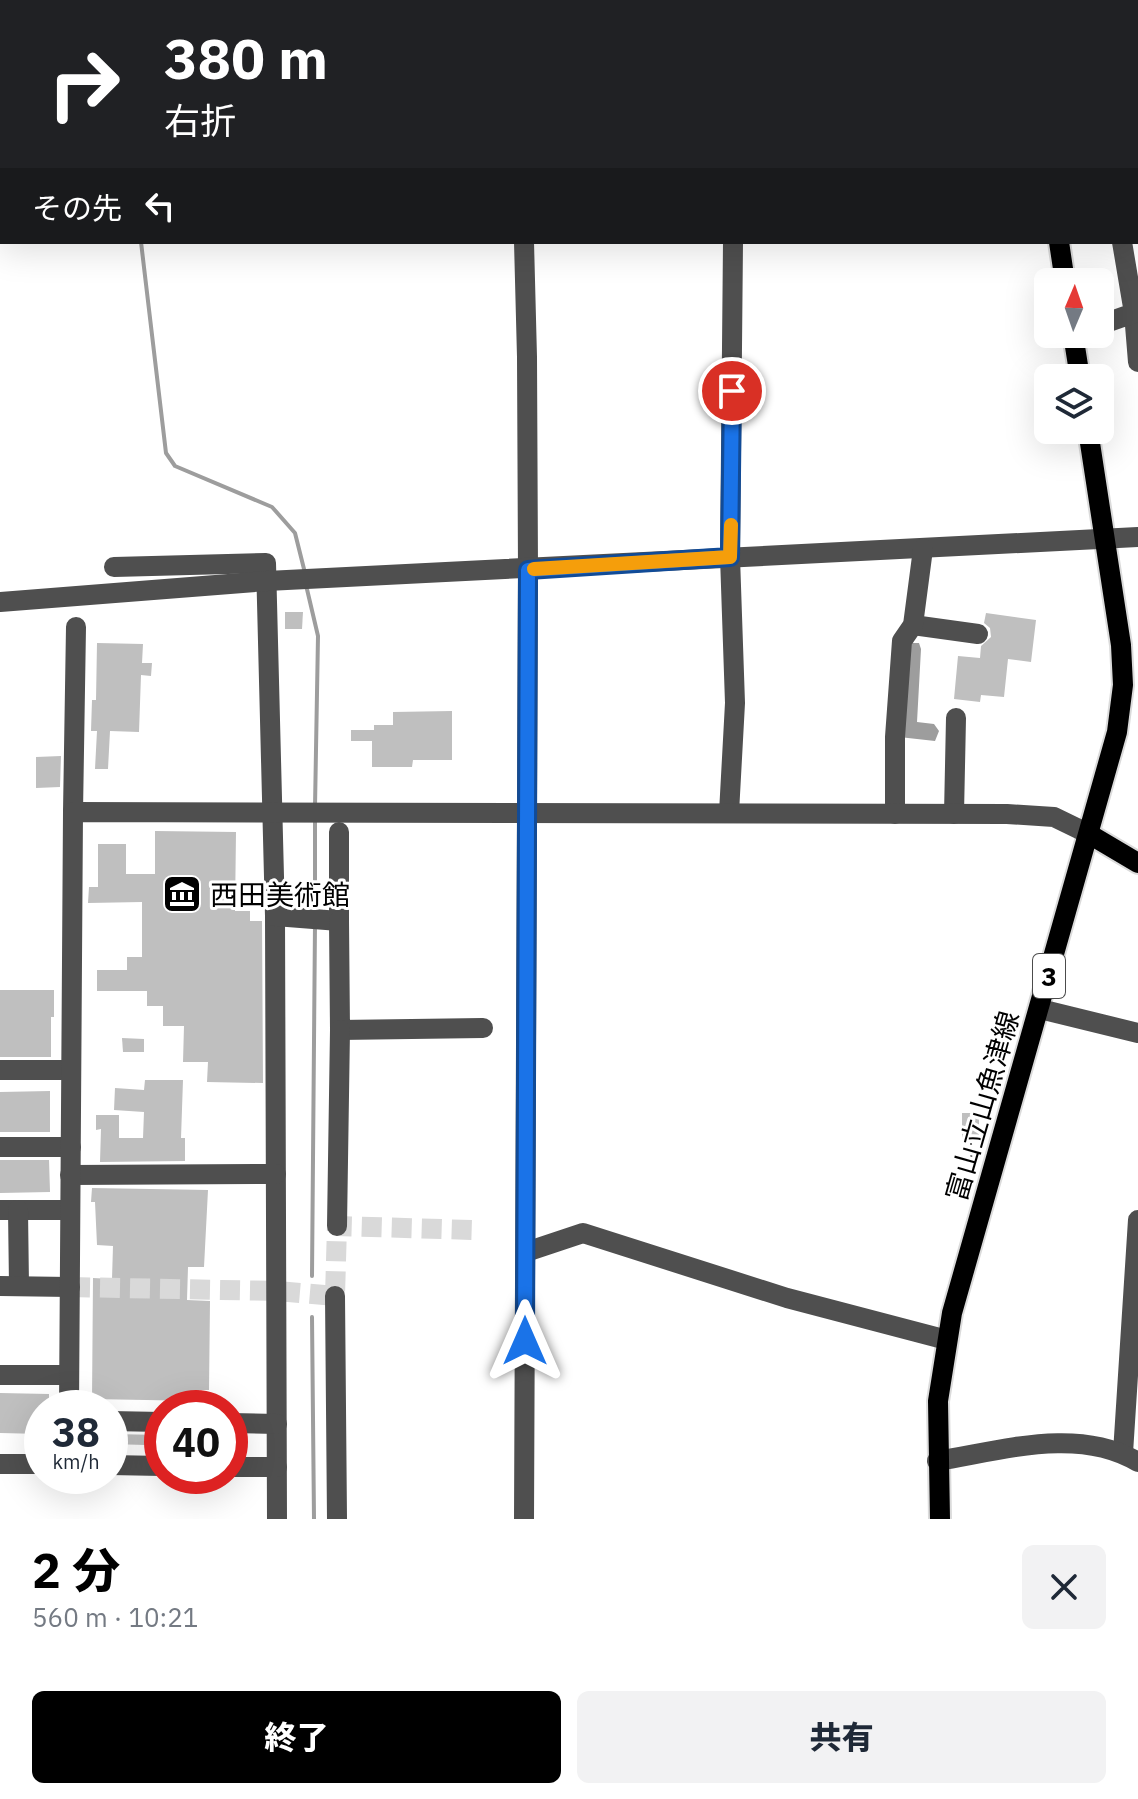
<!DOCTYPE html>
<html lang="ja">
<head>
<meta charset="utf-8">
<style>
	:root { --surface:#fff; --page:#f2f2f3; --text:#1f2937; --muted:#747a83; --accent:#000 }
	body { margin:0; font-family:"IBM Plex Sans","Noto Sans JP",sans-serif; background:var(--page); color:var(--text); height:100vh; display:flex; flex-direction:column; font-size:30px; white-space:nowrap }
	* { box-sizing:border-box; margin:0 }
	p { font-size:26px; color:var(--muted) }
	.icon { flex:none; width:44px; height:44px; fill:none; stroke:currentColor; stroke-width:2; stroke-linecap:round; stroke-linejoin:round }
	.map { position:relative; height:1519px; overflow:hidden }
	.details { display:flex; flex-direction:column; background:var(--surface); flex:1 }
	.details>* { flex:none }
	.guide { position:absolute; left:0px; top:0px; width:1138px; height:244px; box-shadow:0 8px 32px #0002; background:#202124; color:#fff; overflow:hidden }
	.needle { width:52px; rotate:2deg }
	.fabs { position:absolute; left:1034px; top:268px; display:grid; gap:16px }
	.fabs a { display:grid; place-items:center; width:80px; height:80px; border-radius:12px; background:var(--surface); box-shadow:0 8px 32px #0002; font-size:40px }
	.speed { position:absolute; left:24px; top:1390px; display:flex; gap:16px; font-size:40px; font-weight:700; text-align:center }
	.speed>* { display:grid; place-content:center; width:104px; height:104px; border-radius:50%; background:var(--surface); box-shadow:0 8px 32px #0002; line-height:1 }
	.speed small { font-size:20px; font-weight:400 }
	.speed .limit { border:12px solid #d22; background:#fff; color:#111 }
	.pin { position:absolute; display:grid; place-items:center; width:68px; height:68px; color:#fff; margin:-34px; border:4px solid #fff; border-radius:50%; box-shadow:0 2px 8px #0007 }
	.me { position:absolute; width:88px; margin:-44px; rotate:0deg; stroke-linejoin:round; filter:drop-shadow(0 0 6px #0008) }
	.turn { display:flex; align-items:center; gap:28px; height:168px; padding:0 32px; font-size:36px }
	.turn .icon { width:104px; height:104px; stroke-width:2.5 }
	.turn b { display:block; font-size:56px; line-height:68px }
	.then { display:flex; align-items:center; height:76px; padding:0 32px; background:#0003; gap:16px; font-size:30px }
	.round { display:grid; place-items:center; flex:none; width:84px; height:84px; border-radius:12px; background:var(--page) }
	.headline { display:flex; align-items:center; justify-content:space-between; height:136px; padding:0 32px }
	h1 { font-size:48px; font-weight:800; line-height:60px; color:var(--accent) }
	.button { display:flex; gap:16px; margin-top:auto; padding:16px 32px }
	.button a { flex:1; height:92px; border-radius:12px; background:var(--accent); color:#fff; font-size:32px; font-weight:800; line-height:92px; text-align:center }
	.button a+a { background:var(--page); color:var(--text) }
	.map>svg:first-child { display:block }
	.water { fill:#9d9d9d }
	.lines { fill:none; stroke-linecap:round; stroke-linejoin:round }
	.stream { stroke:#9d9d9d; stroke-width:4 }
	.building { fill:#bfbfbf }
	.minor-tunnel { stroke:#d9d9d9; stroke-width:20; stroke-dasharray:20 10; stroke-linecap:butt }
	.major-casing { stroke:#dbdbdb; stroke-width:24 }
	.path { stroke:#717171; stroke-width:2; stroke-dasharray:2 4; stroke-linecap:butt }
	.minor { stroke:#4f4f4f; stroke-width:20 }
	.major { stroke:#000; stroke-width:20 }
	.route-casing { stroke:#114b97; stroke-width:20 }
	.route { stroke:#1a73e8; stroke-width:14 }
	.slow { stroke:#f59e0b; stroke-width:14 }
	.labels { text-anchor:middle; dominant-baseline:central; stroke-width:6; stroke-linejoin:round; paint-order:stroke }
	.shield { fill:#fff; stroke:#4c4c4c; stroke-width:2 }
	.shield-label { font-size:26px; font-weight:bold; fill:#000 }
	.poi-label { font-size:28px; fill:#000; stroke:#fff; text-anchor:start }
	.street-label { font-size:28px; fill:#000; stroke:#fff }
</style>
</head>
<body>
<div class="map">
<svg width="1138" height="1519" viewBox="0 0 1138 1519">
	<rect width="100%" height="100%" fill="#fff"/>
	<path class="water" d="M907,643H919L921,649L917,722L934,724L939,731L935,741L899,737Z"/>
	<g class="lines">
		<g class="stream">
			<path d="M111,0V2"/>
			<path d="M141,242L166,453L175,466L272,507L295,533L305,573"/>
			<path d="M306,585L318,636L315,807"/>
			<path d="M315,911V820"/>
			<path d="M312,1276L315,924"/>
			<path d="M312,1317L314,1519"/>
		</g>
	</g>
	<g class="building">
		<path d="M285,612H303L302,629H285Z"/>
		<path d="M986,613L1036,620L1031,662L1008,659L1004,697L981,695L980,702L954,699L958,656L980,658L981,646L991,637L990,628L984,623Z"/>
		<path d="M97,643L143,644L142,663H152L151,676L141,675L139,732L110,731L108,769H95L97,731H91L92,700H96Z"/>
		<path d="M452,711V760H413L412,767H372V741H351V730H374V725H393V712Z"/>
		<path d="M61,756L60,787L36,788V757Z"/>
		<path d="M155,831L236,832L235,911H250V921H262L263,1083L207,1082L208,1062H183L184,1026H163V1006H147V991H97V970H127V957H142V902L88,903L89,887H98V844H126V874H155Z"/>
		<path d="M0,990H54V1017H51V1057H0Z"/>
		<path d="M122,1038L144,1039V1052H123Z"/>
		<path d="M145,1080H183L181,1138H185V1161L100,1162L101,1129L96,1130V1115H119V1138H143L144,1112L114,1110L115,1088L144,1090Z"/>
		<path d="M50,1091V1132H0V1092Z"/>
		<rect x="962" y="1113" width="17" height="27"/>
		<path d="M0,1160H49L50,1192L0,1193Z"/>
		<path d="M92,1188L208,1190L204,1267H188L187,1300L210,1301L209,1390H199V1401L92,1399L93,1278L112,1279L113,1246L97,1245L95,1202H91Z"/>
		<path d="M0,1393L49,1394V1408H42V1434L0,1433Z"/>
		<path d="M110,1434L162,1435V1453H146V1445L110,1444Z"/>
	</g>
	<g class="lines">
		<path class="minor-tunnel" d="M70,1287L277,1291L335,1296L337,1226L473,1230"/>
		<defs>
			<g id="major">
				<path d="M1021,0V2"/>
				<path d="M1059,242L1065,282"/>
				<path d="M1073,334L1080,378"/>
				<path d="M1089,834L1138,863"/>
				<path d="M940,1519L938,1401L952,1313L1117,732L1123,685L1121,645L1088,430"/>
			</g>
		</defs>
		<use href="#major" class="major-casing"/>
		<g class="path">
			<path d="M0,115L2,130"/>
			<path d="M971,1143L972,1179"/>
		</g>
		<g class="minor">
			<path d="M538,2V0"/>
			<path d="M1136,184L1138,183"/>
			<path d="M0,216H2"/>
			<path d="M524,242L527,357L528,570L524,1519"/>
			<path d="M1138,311L1134,313L1138,362"/>
			<path d="M1100,325L1134,313L1122,242"/>
			<path d="M114,567L266,563L275,916L277,1519"/>
			<path d="M0,602L267,581L1138,537"/>
			<path d="M913,625L978,634"/>
			<path d="M73,812L76,627"/>
			<path d="M729,813L735,703L730,557L733,242"/>
			<path d="M895,814V737L902,641L913,625L923,549"/>
			<path d="M954,814L956,718"/>
			<path d="M275,916L339,921V832"/>
			<path d="M339,921L340,1030L483,1028"/>
			<path d="M1040,1009L1138,1033"/>
			<path d="M0,1070H71"/>
			<path d="M0,1147H71"/>
			<path d="M70,1175L276,1174"/>
			<path d="M0,1210H70"/>
			<path d="M18,1210L19,1286"/>
			<path d="M337,1226L340,1030"/>
			<path d="M526,1252L583,1233L787,1298L947,1340"/>
			<path d="M0,1286L70,1287"/>
			<path d="M335,1296L337,1519"/>
			<path d="M0,1375H69"/>
			<path d="M69,1408L73,812L1007,814L1054,817L1089,834"/>
			<path d="M110,1421L162,1422"/>
			<path d="M230,1423L277,1424"/>
			<path d="M1123,1453L1138,1220"/>
			<path d="M937,1461C1001,1451 1078,1426 1138,1462"/>
			<path d="M0,1464H42"/>
			<path d="M110,1465L162,1466"/>
			<path d="M230,1467H277"/>
		</g>
		<use href="#major" class="major"/>
	</g>
	<g class="lines">
		<defs>
			<path id="route" d="M525,1341L528,570L730,557L732,391"/>
		</defs>
		<use href="#route" class="route-casing"/>
		<use href="#route" class="route"/>
		<path class="slow" d="M534,569L730,557L731,525"/>
	</g>
	<defs>
		<symbol id="museum-square" viewBox="-11 -11 22 22"><rect x="-9" y="-9" width="18" height="18" rx="4" fill="#000" stroke="#fff"/><path d="M0-6L6-3V-2H-6V-3ZM-5-1h2V3h-2ZM-1-1h2V3h-2ZM3-1h2V3H3ZM-6 4H6V6H-6Z" fill="#fff"/></symbol>
	</defs>
	<g fill-rule="evenodd">
		<use href="#museum-square" x="160" y="872" width="44" height="44"/>
	</g>
	<g class="labels">
		<rect class="shield" x="1033" y="954" width="32" height="44" rx="6"/>
		<g class="shield-label">
			<text x="1049" y="976">3</text>
		</g>
		<g class="poi-label">
			<text x="210" y="894">西田美術館</text>
		</g>
		<g class="street-label">
			<text transform="translate(982 1106) rotate(-74)">富山立山魚津線</text>
		</g>
	</g>
</svg>
<div class="fabs">
<a><svg class="needle" viewBox="-14 -14 28 28"><path d="M0-13l5 13h-10z" fill="#e53935"/><path d="M0 13l5-13h-10z" fill="#747a83"/></svg></a>
<a><svg class="icon" aria-label="layers" viewBox="0 0 24 24"><path d="M12 4l9 5-9 5-9-5zM3 14l9 5 9-5"/></svg></a>
</div>
<div class="speed"><div>38<small>km/h</small></div><div class="limit">40</div></div>
<div class="pin" style="left:732px;top:391px;background:#d93025"><svg class="icon" aria-label="arrive" viewBox="0 0 24 24"><path d="M6 21V4h12l-3 4 3 4H6"/></svg></div>
<svg class="me" style="left:525px;top:1341px" viewBox="-20 -20 40 40"><path d="M0-17L14 15 0 8-14 15z" fill="#1a73e8" stroke="#fff" stroke-width="4"/></svg>
<div class="guide">
<div class="turn"><svg class="icon" aria-label="right" viewBox="0 0 24 24"><path d="M7 20v-9h11M14 6l5 5-5 5"/></svg><div><b>380 m</b>右折</div></div>
<div class="then">その先<svg class="icon" aria-label="left" viewBox="0 0 24 24"><path d="M17 20v-9H6M10 6l-5 5 5 5"/></svg></div>
</div>
</div>
<section class="details">
<div class="headline"><div><h1>2 分</h1><p>560 m · 10:21</p></div><a class="round"><svg class="icon" aria-label="close" viewBox="0 0 24 24"><path d="M6 6l12 12M18 6L6 18"/></svg></a></div>
<div class="button"><a>終了</a><a>共有</a></div>
</section>
</body>
</html>
